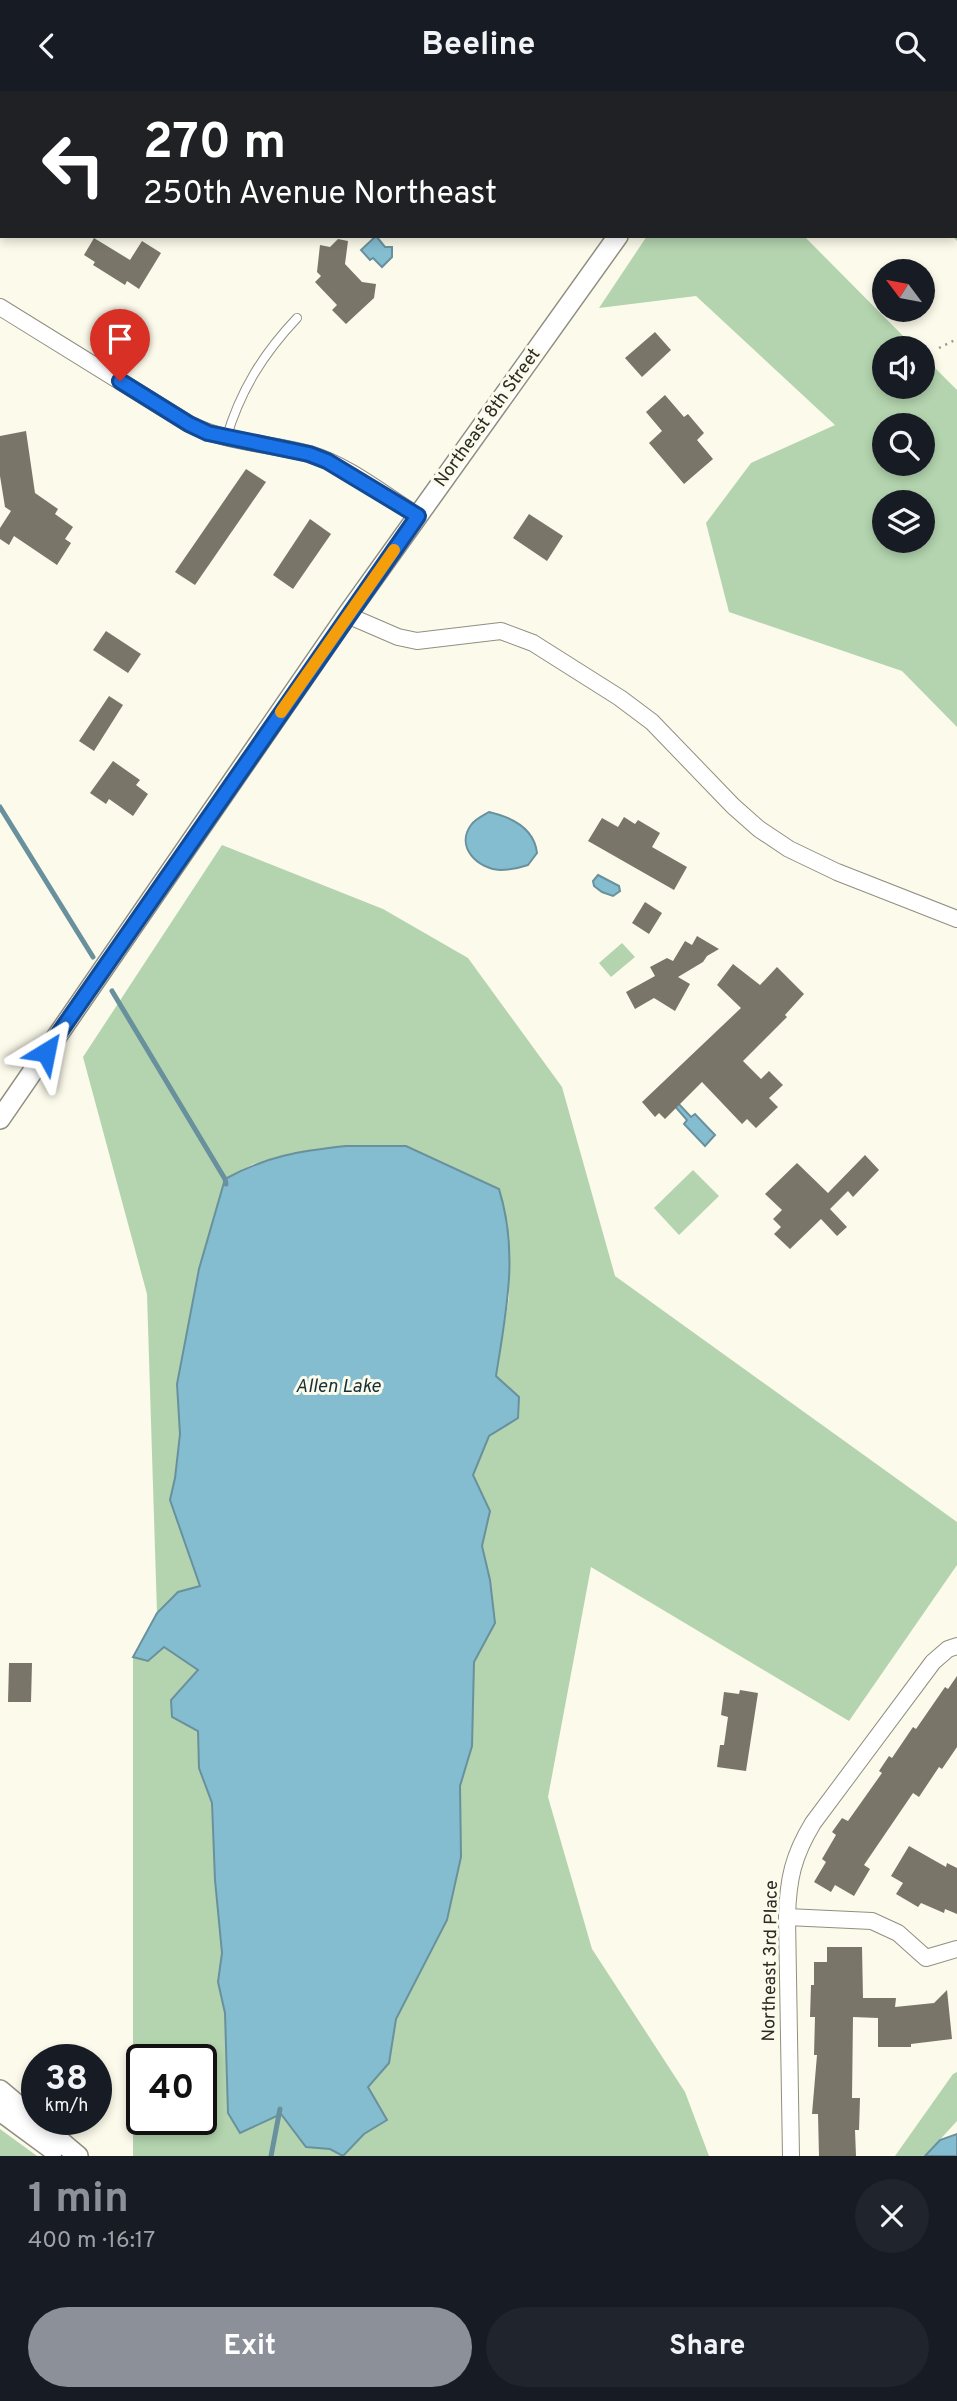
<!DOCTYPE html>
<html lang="en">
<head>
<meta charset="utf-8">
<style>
	:root { --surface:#171b24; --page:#20242c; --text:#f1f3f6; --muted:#9ea1a6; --accent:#8c9099 }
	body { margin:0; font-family:Overpass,sans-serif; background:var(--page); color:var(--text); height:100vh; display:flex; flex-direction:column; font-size:26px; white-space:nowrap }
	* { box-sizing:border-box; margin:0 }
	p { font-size:23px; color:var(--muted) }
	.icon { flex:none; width:38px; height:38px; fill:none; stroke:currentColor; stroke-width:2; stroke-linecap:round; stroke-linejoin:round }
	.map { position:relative; height:2065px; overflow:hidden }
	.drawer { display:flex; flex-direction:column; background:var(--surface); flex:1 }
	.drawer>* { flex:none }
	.guide { position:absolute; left:0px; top:0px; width:957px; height:147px; box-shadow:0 4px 10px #0003; background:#202124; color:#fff; overflow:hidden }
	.needle { width:46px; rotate:302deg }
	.tools { position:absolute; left:872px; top:168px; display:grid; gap:14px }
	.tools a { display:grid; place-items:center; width:63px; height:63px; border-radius:50%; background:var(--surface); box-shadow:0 4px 10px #0003; font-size:35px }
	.speed { position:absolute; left:21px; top:1953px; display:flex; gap:14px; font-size:35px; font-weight:700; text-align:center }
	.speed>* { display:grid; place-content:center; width:91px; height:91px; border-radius:50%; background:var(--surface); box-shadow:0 4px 10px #0003; line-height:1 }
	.speed small { font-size:18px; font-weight:400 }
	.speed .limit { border:4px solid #111; border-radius:10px; background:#fff; color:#111 }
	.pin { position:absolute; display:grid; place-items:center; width:60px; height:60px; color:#fff; margin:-72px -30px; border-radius:50% 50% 50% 0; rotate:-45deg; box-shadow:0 0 7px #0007 }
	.pin .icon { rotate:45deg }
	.me { position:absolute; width:77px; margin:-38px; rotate:35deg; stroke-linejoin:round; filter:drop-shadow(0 0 5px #0008) }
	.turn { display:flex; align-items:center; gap:24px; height:147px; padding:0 28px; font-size:32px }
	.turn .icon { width:91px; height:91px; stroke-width:2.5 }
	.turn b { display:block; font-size:49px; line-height:60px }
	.round { display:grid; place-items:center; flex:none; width:74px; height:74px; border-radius:37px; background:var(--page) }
	.headline { display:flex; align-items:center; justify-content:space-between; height:119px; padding:0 28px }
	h1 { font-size:42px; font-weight:700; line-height:52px; color:var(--accent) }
	.cta { display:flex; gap:14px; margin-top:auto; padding:14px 28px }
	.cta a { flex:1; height:80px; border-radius:42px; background:var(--accent); color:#fff; font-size:28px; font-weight:700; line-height:80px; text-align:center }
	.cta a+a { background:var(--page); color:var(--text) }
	header { display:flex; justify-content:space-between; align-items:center; height:91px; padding:0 28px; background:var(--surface); font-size:32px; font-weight:700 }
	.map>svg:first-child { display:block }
	.green { fill:#b3d4ae; fill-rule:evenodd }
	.water { fill:#84bdd0; stroke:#69919d; stroke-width:2 }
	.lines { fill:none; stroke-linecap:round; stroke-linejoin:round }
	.stream { stroke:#69919d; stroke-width:5 }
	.building { fill:#797669 }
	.service-casing { stroke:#918f81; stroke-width:10 }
	.minor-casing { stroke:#918f81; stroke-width:18 }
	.tertiary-casing { stroke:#918f81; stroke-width:22 }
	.path { stroke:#9b9a8f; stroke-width:2.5; stroke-dasharray:2 5; stroke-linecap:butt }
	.service { stroke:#fff; stroke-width:8 }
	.minor { stroke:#fff; stroke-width:16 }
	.tertiary { stroke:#fff; stroke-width:19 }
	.route-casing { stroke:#114b97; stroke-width:18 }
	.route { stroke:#1a73e8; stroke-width:12 }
	.slow { stroke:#f59e0b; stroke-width:12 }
	.labels { text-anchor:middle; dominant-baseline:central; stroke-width:6; stroke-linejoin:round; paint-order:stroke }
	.street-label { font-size:18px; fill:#2b2a25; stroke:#fcfaea }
	.water-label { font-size:19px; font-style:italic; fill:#14313a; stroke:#fcfaea }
</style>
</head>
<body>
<header><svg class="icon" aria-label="back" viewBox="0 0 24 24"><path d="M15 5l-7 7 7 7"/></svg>Beeline<svg class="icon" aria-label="search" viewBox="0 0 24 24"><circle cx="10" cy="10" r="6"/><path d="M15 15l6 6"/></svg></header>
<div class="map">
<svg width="957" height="2065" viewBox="0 0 957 2065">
	<rect width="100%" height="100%" fill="#fcfaea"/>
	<g class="green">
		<path d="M795,0H957V150L952,145H956V2H797Z"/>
		<path d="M647,145H804L915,257H884V296H922V264L957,299V636L902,580L729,521L706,432L751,372L835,334L696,205L599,217ZM884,334H922V373H884ZM884,411H922V450H884Z"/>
		<path d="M222,754L383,818L468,867L562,996L615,1185L957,1431V1474L849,1630L591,1476L548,1706L592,1858L685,2001L709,2065H133V1566L148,1570L164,1556L198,1579L171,1609L172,1626L198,1639L199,1677L212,1712L215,1789L222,1862L218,1891L225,1922L228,1987L240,2042L281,2023L306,2056L330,2058L344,2065L364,2043L387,2029L368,1997L389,1972L396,1928L447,1829L461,1766L460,1695L472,1655L474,1571L495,1532L490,1489L482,1455L490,1420L473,1384L489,1345L518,1326L496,1285L509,1206L510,1161L499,1098L406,1055H346L253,1073L226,1088L177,1293L180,1343L175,1387L170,1409L200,1495L178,1501L157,1522L147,1203L83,966ZM142,1969H201V2028H142Z"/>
		<path d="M622,852L635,866L611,886L599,872Z"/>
		<path d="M693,1079L719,1105L679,1144L654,1117Z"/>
		<path d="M957,1981V2030L925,2065H895L953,1983Z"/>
		<path d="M0,2038L37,2065H0Z"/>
	</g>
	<g class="water">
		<path d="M376,145L385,156H392V166L382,176L373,167L370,169L361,159Z"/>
		<path d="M489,721C511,726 534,736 537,762L528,774C519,777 510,779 500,779C478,778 455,756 471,734C475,728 482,725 489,721Z"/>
		<path d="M598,784L619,795L620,800L613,805L602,801L594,795L593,790Z"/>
		<path d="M676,1010L691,1026L695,1023L715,1044L705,1055L684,1033L687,1029L673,1013Z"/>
		<path d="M346,1055H406L499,1098C519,1162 506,1221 496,1285L519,1306L518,1327L489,1345L473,1384L490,1420L482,1455L490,1489L495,1532L474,1571L472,1655L460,1695L461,1766L447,1829L396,1928L389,1972L368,1996L387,2029L364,2043L343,2065L330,2058L306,2056L281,2023L240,2042L228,2022L225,1922L218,1891L222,1862L215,1789L212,1712L199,1677L198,1640L172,1626L171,1609L198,1579L164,1556L148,1570L133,1566L157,1522L178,1501L200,1495L170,1409L175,1387L180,1343L177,1293L199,1178L225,1088C267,1065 299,1060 346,1055Z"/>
		<path d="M957,2043V2065H925L940,2049Z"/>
	</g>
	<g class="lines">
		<g class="stream">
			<path d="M0,716L93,866"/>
			<path d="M112,900L225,1088L226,1093"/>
			<path d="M271,2065L280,2018"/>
		</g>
	</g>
	<g class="building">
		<path d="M94,147L130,169L142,150L161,162L139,198L127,190L125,194L93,174L95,171L84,164Z"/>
		<path d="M338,148L348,150L345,173L362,191L376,193L374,207L346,233L332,219L337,214L315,191L321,185L317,181L320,154L330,156Z"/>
		<path d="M655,241L671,259L642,286L625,267Z"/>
		<path d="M665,304L684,326L688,323L704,342L697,349L713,368L684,393L649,352L662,340L646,321Z"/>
		<path d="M26,340L35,402L58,418L55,423L73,436L65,448L71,452L57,474L14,445L9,454L0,448V437L11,420L5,416L0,385V345Z"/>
		<path d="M246,378L266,391L195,494L175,481Z"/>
		<path d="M529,423L563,445L547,470L513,447Z"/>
		<path d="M310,428L331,443L293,498L273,484Z"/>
		<path d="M106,540L141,563L128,582L93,559Z"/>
		<path d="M109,605L123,614L94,660L79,650Z"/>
		<path d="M113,670L140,689L136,694L148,703L133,725L109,708L106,713L90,702Z"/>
		<path d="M624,726L635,733L638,729L660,742L652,756L687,776L674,799L588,750L602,727L618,736Z"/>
		<path d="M645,811L662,822L649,843L632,832Z"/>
		<path d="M697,845L719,858L707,865L703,871L678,886L690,893L675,920L654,907L635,918L626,901L655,885L650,876L667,867L673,870L685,850L692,854Z"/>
		<path d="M733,873L760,894L777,876L804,903L785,924L787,926L743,970L761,988L769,980L783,994L769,1007L778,1016L756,1037L747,1028L742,1033L702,991L665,1028L659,1022L655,1026L642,1011L741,917L717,894Z"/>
		<path d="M865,1064L879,1079L853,1106L848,1100L830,1118L847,1136L837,1145L821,1128L790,1158L774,1143L781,1136L773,1128L782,1119L765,1103L797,1072L828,1102Z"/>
		<path d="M9,1572H32L31,1611H8Z"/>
		<path d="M957,1585V1656L942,1678L939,1676L919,1706L913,1702L864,1774L870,1778L854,1805L835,1794L831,1801L814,1791L826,1771L822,1768L836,1744L832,1741L842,1727L848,1730L882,1682L879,1680L889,1665L892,1667L913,1636L916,1638L945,1596L948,1598Z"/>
		<path d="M740,1599L758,1602L746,1680L717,1676L720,1654H724L728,1626L721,1624L724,1601L739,1603Z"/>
		<path d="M909,1755L946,1776L947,1772L957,1777V1823L945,1818L944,1822L921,1812L918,1816L896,1803L903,1792L891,1785Z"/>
		<path d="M827,1856H862L863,1907H896L895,1916L934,1912L947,1899L952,1948L911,1953V1956H878V1927L853,1926L852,2007H860L859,2039H855L856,2065H819L818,2023H812L817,1964H814L815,1926H810L811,1894H814V1871H827Z"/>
	</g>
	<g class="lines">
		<defs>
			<path id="service" d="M226,348C240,300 263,263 297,227"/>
			<g id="minor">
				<path d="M0,216L189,333C227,352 269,352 309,363C348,374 384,404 418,425"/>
				<path d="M347,524L398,546L417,550L501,540L533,552L620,607L652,631L733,715L759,738L789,758L837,781L957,828"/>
				<path d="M787,1826L872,1830L898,1842L926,1867L957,1858"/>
				<path d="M791,2065L787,1826C788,1788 793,1765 813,1732L933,1571L948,1558L957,1555"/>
			</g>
			<g id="tertiary">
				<path d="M716,2L717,0"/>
				<path d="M0,1028L347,524L618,145"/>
				<path d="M0,1999L78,2065"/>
				<path d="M0,2020L53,2059"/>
			</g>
		</defs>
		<use href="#service" class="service-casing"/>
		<use href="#minor" class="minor-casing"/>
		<use href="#tertiary" class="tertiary-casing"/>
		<path class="path" d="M939,257L957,248"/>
		<use href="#service" class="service"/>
		<use href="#minor" class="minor"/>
		<use href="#tertiary" class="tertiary"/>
	</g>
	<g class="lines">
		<defs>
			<path id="route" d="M46,961L418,425L327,370L309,363L208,342L189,333L120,290"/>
		</defs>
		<use href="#route" class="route-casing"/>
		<use href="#route" class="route"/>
		<path class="slow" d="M281,621L394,459"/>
	</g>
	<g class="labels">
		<g class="street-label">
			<text transform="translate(488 327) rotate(-54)">Northeast 8th Street</text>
			<text transform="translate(771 1870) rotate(-89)">Northeast 3rd Place</text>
		</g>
		<g class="water-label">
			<text x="338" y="1296">Allen Lake</text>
		</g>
	</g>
</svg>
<div class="tools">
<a><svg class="needle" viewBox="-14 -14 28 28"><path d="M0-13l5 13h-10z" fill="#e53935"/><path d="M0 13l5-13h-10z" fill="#9ea1a6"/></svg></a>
<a><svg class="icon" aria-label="sound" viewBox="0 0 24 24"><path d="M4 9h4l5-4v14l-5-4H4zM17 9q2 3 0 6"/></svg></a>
<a><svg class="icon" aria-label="search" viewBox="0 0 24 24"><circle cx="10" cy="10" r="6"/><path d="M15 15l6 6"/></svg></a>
<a><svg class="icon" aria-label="layers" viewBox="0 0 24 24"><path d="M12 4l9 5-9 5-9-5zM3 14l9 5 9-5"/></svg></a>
</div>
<div class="speed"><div>38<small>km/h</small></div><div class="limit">40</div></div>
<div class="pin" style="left:120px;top:290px;background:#d93025"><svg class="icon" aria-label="arrive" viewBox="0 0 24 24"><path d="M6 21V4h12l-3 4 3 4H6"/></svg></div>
<svg class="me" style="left:46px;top:961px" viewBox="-20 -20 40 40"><path d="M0-17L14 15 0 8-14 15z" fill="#1a73e8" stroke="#fff" stroke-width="4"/></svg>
<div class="guide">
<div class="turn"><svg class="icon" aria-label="left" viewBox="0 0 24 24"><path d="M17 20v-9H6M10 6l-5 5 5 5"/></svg><div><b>270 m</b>250th Avenue Northeast</div></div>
</div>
</div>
<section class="drawer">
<div class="headline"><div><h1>1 min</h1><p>400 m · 16:17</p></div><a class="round"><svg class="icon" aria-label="close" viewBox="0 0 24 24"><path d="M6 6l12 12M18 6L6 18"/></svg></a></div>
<div class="cta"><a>Exit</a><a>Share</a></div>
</section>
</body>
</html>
